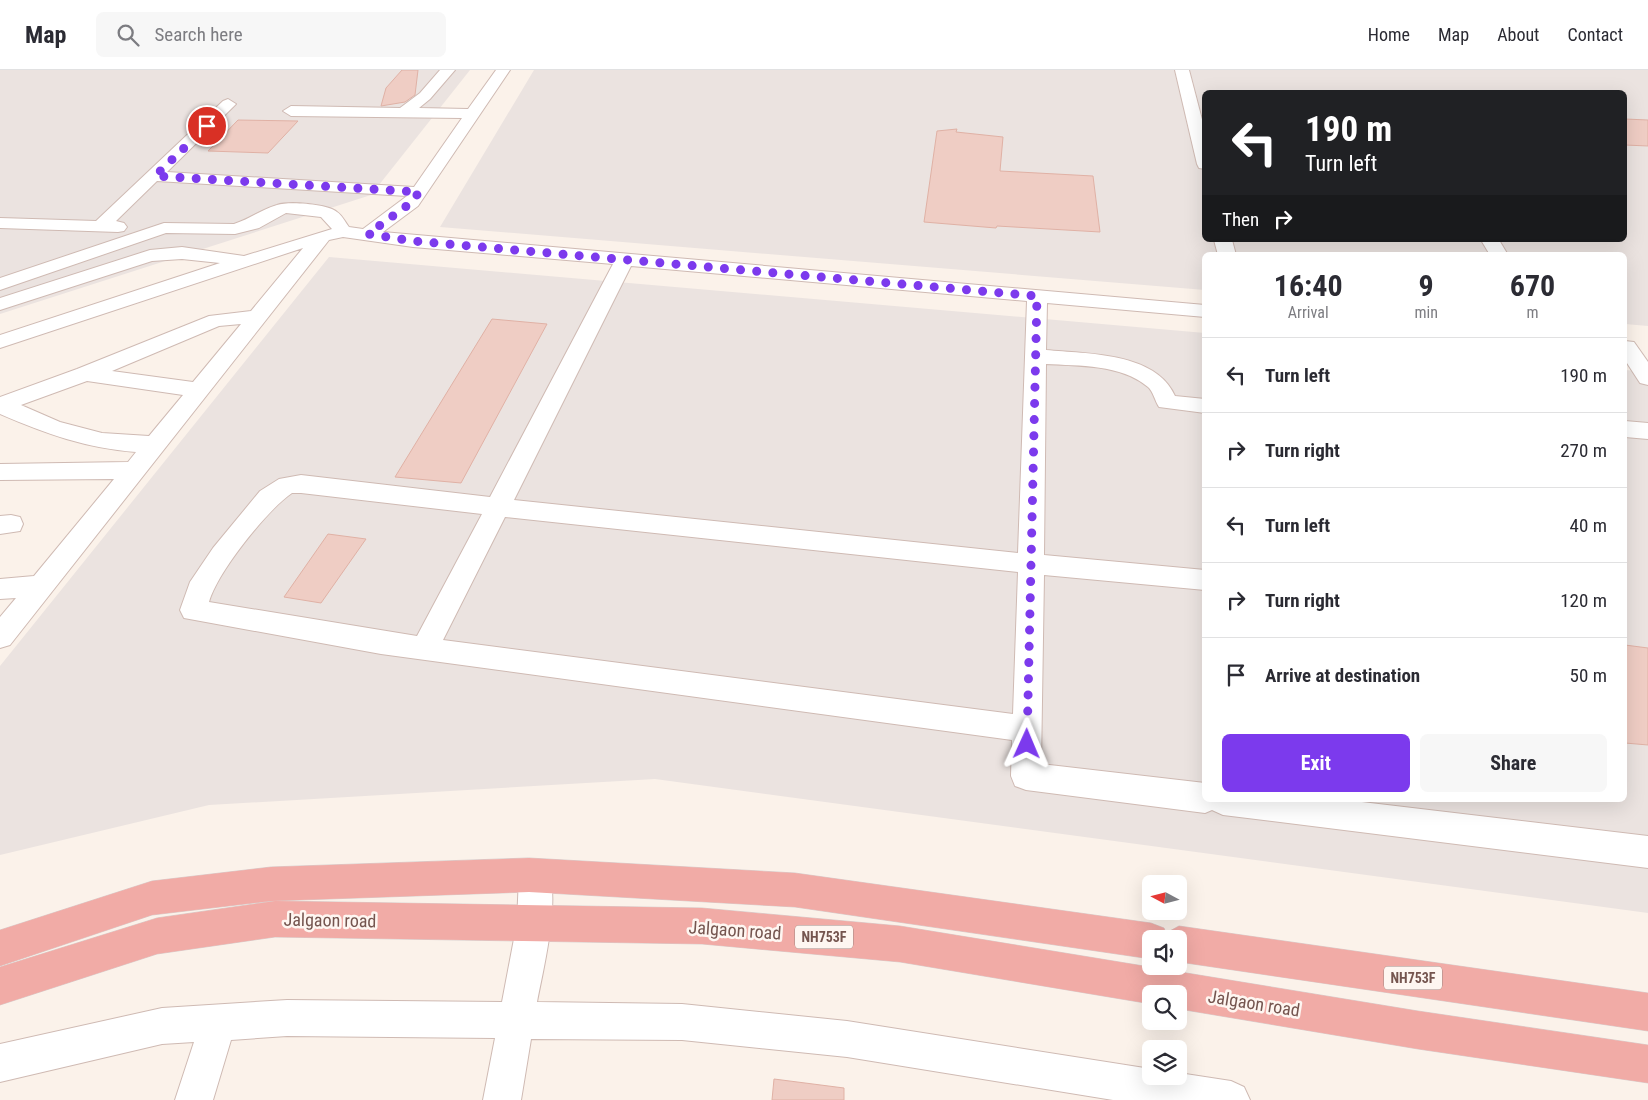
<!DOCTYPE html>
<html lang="en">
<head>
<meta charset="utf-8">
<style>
	:root { --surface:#fff; --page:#f7f7f7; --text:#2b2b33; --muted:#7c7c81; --line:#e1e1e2; --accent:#7c3aed }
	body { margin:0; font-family:"Roboto Condensed",sans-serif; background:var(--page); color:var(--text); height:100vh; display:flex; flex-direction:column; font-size:19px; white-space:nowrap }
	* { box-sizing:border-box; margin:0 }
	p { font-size:16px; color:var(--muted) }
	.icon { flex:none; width:28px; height:28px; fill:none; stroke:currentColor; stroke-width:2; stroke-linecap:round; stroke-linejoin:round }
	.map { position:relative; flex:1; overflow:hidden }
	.panel { position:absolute; left:1202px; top:182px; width:425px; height:550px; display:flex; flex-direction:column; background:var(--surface); border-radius:8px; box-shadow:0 5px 20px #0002 }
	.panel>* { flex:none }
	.banner { position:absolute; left:1202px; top:20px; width:425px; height:152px; border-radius:8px; box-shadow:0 5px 20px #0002; background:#202124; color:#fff; overflow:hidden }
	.needle { width:32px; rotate:277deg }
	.fabs { position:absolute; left:1142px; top:805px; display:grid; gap:10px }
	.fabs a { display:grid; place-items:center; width:45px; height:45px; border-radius:8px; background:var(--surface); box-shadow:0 5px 20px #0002; font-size:25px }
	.pin { position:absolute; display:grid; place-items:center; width:42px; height:42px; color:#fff; margin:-21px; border:2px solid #fff; border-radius:50%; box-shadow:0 1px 5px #0007 }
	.me { position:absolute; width:55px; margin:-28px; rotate:1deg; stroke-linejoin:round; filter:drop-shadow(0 0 4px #0008) }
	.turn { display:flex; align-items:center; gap:18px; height:105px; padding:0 20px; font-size:22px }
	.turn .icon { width:65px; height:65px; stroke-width:2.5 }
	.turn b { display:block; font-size:35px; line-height:42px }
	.then { display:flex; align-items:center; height:48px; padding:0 20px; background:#0003; gap:10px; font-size:19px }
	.eta { display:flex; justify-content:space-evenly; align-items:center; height:85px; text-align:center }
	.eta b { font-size:30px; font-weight:700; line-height:35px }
	.button { display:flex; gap:10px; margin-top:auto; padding:10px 20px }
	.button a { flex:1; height:58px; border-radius:8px; background:var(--accent); color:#fff; font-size:20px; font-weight:700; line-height:58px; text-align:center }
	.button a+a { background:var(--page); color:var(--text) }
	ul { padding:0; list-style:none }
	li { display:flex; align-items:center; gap:15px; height:75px; padding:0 20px; border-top:1px solid var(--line) }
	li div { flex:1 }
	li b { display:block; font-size:19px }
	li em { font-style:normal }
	header { display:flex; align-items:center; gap:30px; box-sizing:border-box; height:70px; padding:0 25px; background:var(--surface); border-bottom:1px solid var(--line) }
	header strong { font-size:24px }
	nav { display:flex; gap:28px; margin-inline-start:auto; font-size:18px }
	.search { width:350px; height:45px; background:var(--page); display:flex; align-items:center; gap:12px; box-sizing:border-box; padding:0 18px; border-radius:8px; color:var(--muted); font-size:19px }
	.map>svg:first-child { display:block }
	.industrial { fill:#ebe3e0; fill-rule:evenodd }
	.building { fill:#efcdc4; stroke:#e0b1a5 }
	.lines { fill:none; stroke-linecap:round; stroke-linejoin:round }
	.minor-casing { stroke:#cfbab3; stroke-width:2 }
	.highway-casing { stroke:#d8cfce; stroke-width:1 }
	.minor { fill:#fff; fill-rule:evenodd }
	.highway { fill:#f1aba6; fill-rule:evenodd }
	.route { stroke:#7c3aed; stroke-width:9; stroke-dasharray:0 16.2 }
	.labels { text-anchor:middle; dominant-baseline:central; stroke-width:5; stroke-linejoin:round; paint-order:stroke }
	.shield { fill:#fef6f1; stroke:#9e8580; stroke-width:1 }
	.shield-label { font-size:14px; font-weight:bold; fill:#75554f }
	.near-street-label { font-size:18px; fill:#75554f; stroke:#fef6f1 }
</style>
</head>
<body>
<header>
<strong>Map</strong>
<div class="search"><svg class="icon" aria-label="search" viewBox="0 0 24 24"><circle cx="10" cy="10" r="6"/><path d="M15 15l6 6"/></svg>Search here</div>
<nav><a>Home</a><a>Map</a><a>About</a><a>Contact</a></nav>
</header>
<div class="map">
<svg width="1648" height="1030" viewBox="0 0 1648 1030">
	<rect width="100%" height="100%" fill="#fbf2ea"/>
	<g class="industrial">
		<path d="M0,0H470L371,125L0,244Z"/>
		<path d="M534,0H1648V256L1625,254V185H1205V220L440,157ZM1205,22H1625V170H1205Z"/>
		<path d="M329,187L1205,263V730H1625V300L1648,302V843L655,709L209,735L0,785V596Z"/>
	</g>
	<g class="building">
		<path d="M402,0H418L415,25L405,32L381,36L386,18Z"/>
		<path d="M1625,49L1648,50V76L1625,75Z"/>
		<path d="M238,50L298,51L268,83L208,81Z"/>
		<path d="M957,59L956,62L1003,67L1000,101L1093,106L1100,162L997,156L996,158L924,152L937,61Z"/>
		<path d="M492,249L547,254L461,413L395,407Z"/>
		<path d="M328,464L366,469L321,533L284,527Z"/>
		<path d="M1625,575L1648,578V675L1625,673Z"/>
		<path d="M774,1009L844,1018V1030H772Z"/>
	</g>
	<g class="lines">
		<defs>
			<g id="minor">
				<path d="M440,0H455L430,29L419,38L468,39L496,0H510L418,136L383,162L1205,235V247L1047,233L1046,280C1087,284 1156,282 1175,326L1205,329V343L1159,337C1155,331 1153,321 1148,317C1121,294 1079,296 1046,294L1044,485L1205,500V520L1044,505L1041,694L1205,713V730H1345L1648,766V798L1223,745L1212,740L1205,743L1026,720L1015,716L1011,706L1012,670L381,584L184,548L180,540L190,512L213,478L260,421L279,409L301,405L490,427L613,194L413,177L343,167L329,170L10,575L0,578V547L16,528L0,529V509L34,506L114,409L0,410V394L128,392L136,382C86,378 46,364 0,344V327L77,299L209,246L251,241L303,178L0,278V265L220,193L182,189L152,191L0,240V228L150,180L182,177L244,186L332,159L321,147L286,143L259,158L235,164L166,163L0,220V208L164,153L234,154C250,149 262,139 277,135C289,131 328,134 337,142C342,145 345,152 349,157L363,159L407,126L157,111L116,151L124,153L127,157L124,161L118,162L0,158V148L96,151L223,31L228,29L236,34L233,37L167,102L414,117L462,48L291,46L283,41L291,36L400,38L420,23ZM631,196L1027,231L1018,483L514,430ZM241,254L193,312L112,301L219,256ZM87,311L183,325L149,366L102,363L60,352L21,335ZM292,423H301L482,444L417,566L209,532C217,503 267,440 292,423ZM505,447L1018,502L1013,644L443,570Z"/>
				<path d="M1175,0H1189L1205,61V99L1199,98L1197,94Z"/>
				<path d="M1214,170H1232L1236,185H1218Z"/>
				<path d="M1481,170H1499L1508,185H1490Z"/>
				<path d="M1625,271L1634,272L1648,292V315L1640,313L1625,290Z"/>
				<path d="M1625,351L1648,353V369L1625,367Z"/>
				<path d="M11,445L20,447L23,454L20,461L0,464V446Z"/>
				<path d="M535,790L547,795C561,829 544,895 537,932L682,934L847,951L1151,999V1006H1179V1003L1231,1011L1244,1017L1250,1030H1113L847,987L682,970L531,969L521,1030H483L495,968L287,966L231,970L213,1030H175L194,972L162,974L0,1012V974L162,938L287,930L502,932L517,853L519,806L523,795Z"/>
			</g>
			<g id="highway">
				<path d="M529,788L795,803L1151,853L1164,858L1166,863L1179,856L1648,923V961L1179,892V869H1151V889L795,837L529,822L271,831L152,845L0,896V860L152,811L271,797Z"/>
				<path d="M275,831L702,838L900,856L1418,941L1648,975V1013L1418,979L1179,939V924H1151V934L900,892L702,874L275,867L157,884L0,935V897L157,848Z"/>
			</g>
		</defs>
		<use href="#minor" class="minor-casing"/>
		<use href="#highway" class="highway-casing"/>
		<use href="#minor" class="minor"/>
		<use href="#highway" class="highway"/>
	</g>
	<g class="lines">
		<path class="route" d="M207,56L155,106L419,122L412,132L368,164L413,171L1037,226L1027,674"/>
	</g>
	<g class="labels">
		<g class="shield">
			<rect x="795" y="855.5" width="58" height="23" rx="4"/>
			<rect x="1384" y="896.5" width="58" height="23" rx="4"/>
		</g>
		<g class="shield-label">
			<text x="824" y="867">NH753F</text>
			<text x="1413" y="908">NH753F</text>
		</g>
		<g class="near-street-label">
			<text transform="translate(330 850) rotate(1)">Jalgaon road</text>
			<text transform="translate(735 860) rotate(4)">Jalgaon road</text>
			<text transform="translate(1254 933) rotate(9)">Jalgaon road</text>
		</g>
	</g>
</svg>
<div class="fabs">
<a><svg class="needle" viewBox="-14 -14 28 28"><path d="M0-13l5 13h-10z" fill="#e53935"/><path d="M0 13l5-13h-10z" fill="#7c7c81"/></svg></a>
<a><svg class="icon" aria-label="sound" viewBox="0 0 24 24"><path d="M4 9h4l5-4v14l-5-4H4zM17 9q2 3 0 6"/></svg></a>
<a><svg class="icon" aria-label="search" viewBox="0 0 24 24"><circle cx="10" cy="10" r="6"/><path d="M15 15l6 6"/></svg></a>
<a><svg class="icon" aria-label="layers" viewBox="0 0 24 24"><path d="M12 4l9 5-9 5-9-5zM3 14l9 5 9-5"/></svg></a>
</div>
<div class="pin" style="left:207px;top:56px;background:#d93025"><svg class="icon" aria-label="arrive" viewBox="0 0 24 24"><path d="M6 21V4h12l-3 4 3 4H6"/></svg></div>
<svg class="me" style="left:1027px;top:674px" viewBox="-20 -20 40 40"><path d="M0-17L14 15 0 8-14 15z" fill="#7c3aed" stroke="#fff" stroke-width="4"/></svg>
<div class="banner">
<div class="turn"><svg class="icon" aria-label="left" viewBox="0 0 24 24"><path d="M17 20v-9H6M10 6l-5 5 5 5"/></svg><div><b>190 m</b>Turn left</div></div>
<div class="then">Then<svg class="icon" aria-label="right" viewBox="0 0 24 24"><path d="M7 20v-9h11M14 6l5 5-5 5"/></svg></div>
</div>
<section class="panel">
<div class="eta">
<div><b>16:40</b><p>Arrival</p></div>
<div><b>9</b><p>min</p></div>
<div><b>670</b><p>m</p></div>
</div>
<ul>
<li><svg class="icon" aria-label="left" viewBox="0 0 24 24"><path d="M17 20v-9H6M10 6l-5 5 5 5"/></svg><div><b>Turn left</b></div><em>190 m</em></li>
<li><svg class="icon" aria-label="right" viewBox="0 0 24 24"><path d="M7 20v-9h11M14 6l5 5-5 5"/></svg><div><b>Turn right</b></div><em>270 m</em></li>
<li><svg class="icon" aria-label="left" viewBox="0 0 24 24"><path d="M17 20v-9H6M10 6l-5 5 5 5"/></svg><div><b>Turn left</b></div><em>40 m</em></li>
<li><svg class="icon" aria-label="right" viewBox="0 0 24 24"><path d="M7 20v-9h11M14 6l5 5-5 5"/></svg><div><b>Turn right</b></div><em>120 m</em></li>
<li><svg class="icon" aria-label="arrive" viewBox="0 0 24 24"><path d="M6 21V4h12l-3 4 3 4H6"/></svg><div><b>Arrive at destination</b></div><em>50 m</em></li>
</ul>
<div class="button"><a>Exit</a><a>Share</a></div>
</section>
</div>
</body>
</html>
